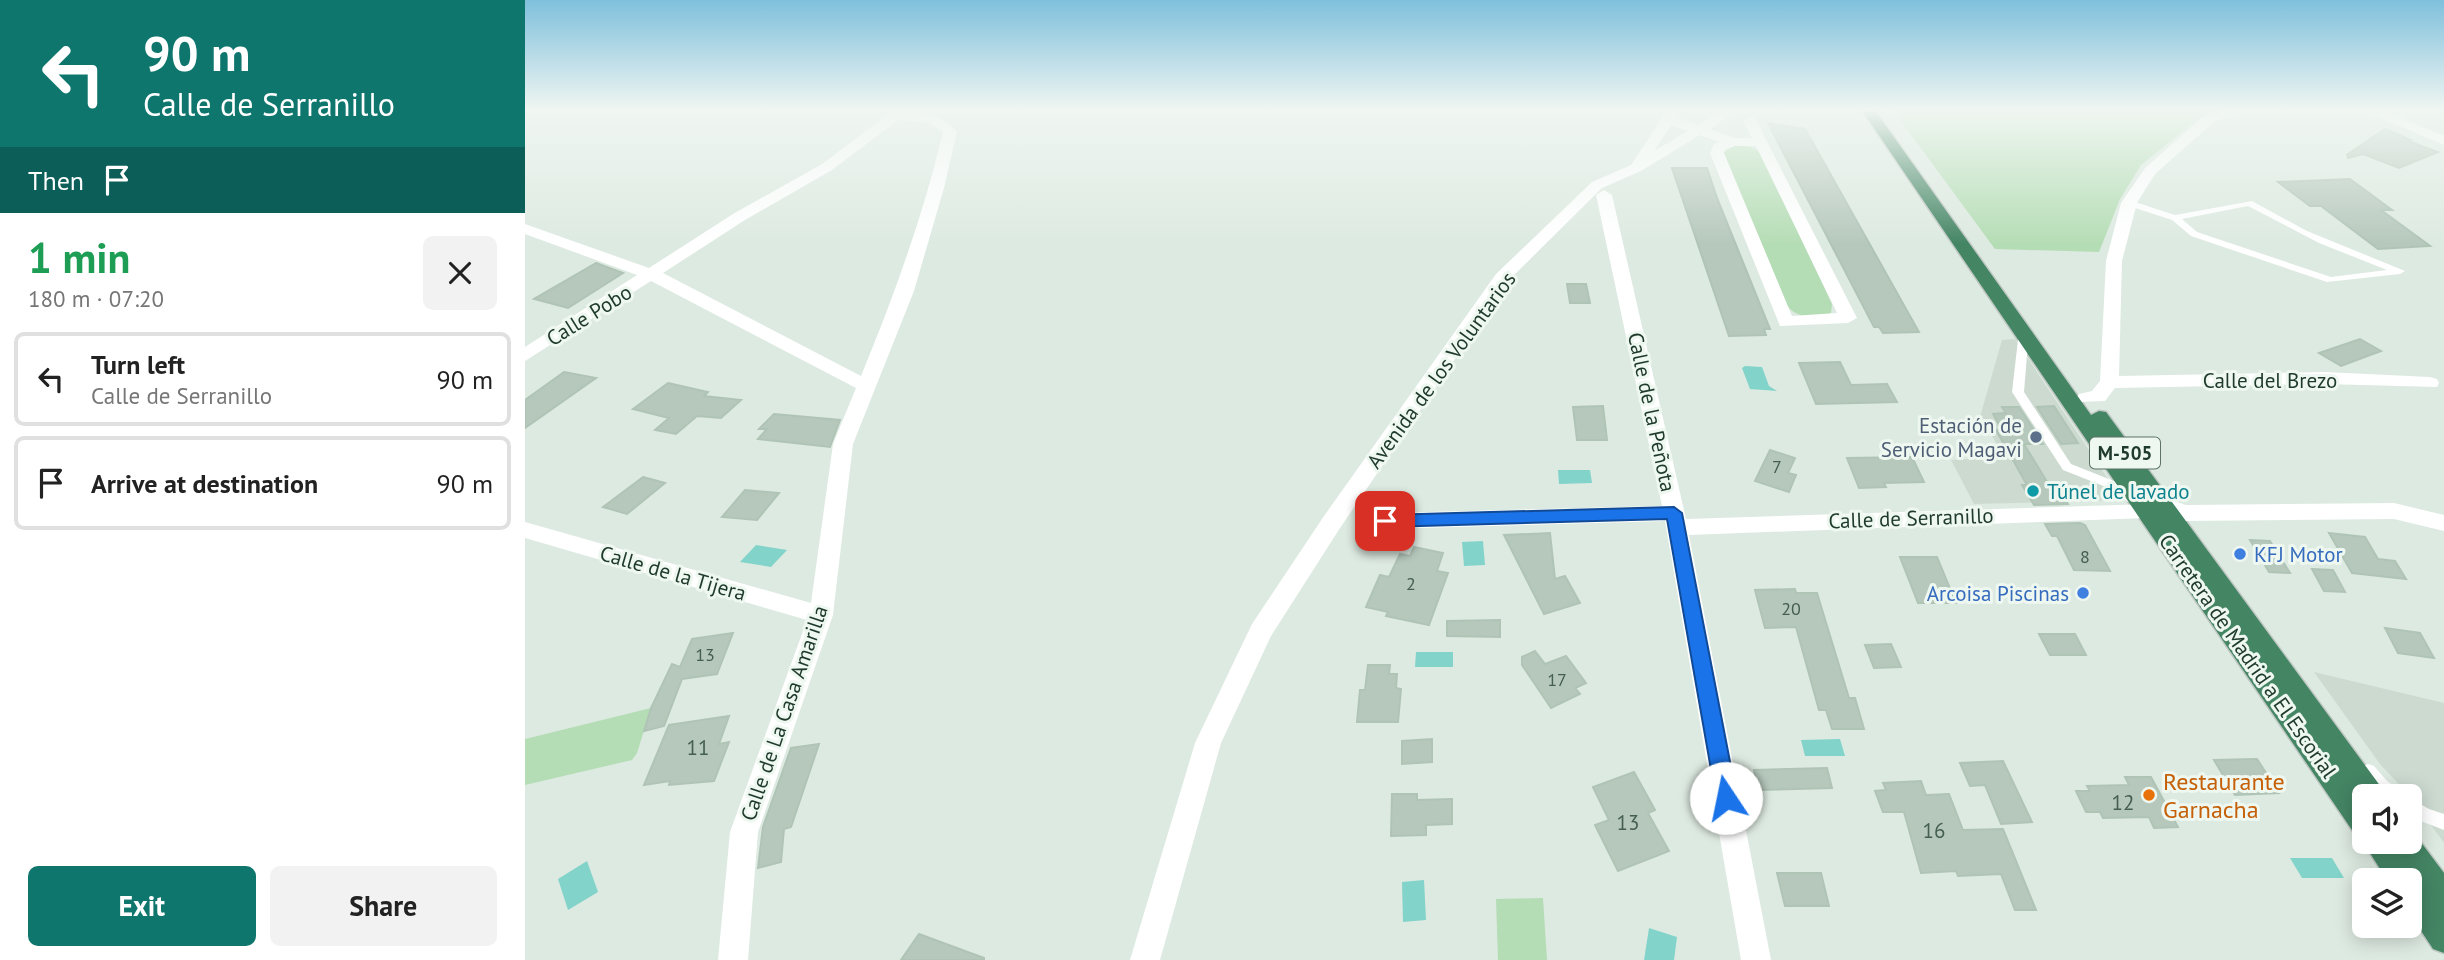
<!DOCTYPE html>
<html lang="en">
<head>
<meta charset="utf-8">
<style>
	:root { --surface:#fff; --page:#f2f2f2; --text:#222; --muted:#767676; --line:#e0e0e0; --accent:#0f766e }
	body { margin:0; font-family:"PT Sans",sans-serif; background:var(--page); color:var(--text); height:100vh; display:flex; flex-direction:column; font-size:26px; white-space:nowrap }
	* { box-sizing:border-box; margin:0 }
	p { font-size:23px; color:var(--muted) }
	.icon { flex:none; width:38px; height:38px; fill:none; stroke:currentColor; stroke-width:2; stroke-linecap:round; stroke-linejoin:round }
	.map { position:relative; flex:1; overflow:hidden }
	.sheet { display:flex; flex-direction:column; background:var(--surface); width:525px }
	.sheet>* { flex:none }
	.top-card { background:#0f766e; color:#fff; overflow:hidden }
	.tools { position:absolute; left:1827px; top:784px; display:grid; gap:14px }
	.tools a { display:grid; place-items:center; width:70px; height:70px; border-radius:10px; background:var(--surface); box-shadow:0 4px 18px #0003; font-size:35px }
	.pin { position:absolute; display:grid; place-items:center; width:60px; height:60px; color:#fff; margin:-30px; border-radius:14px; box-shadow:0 4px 10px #0006 }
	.me { position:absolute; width:77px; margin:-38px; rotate:349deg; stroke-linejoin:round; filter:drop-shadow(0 0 5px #0008) }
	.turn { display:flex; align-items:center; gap:24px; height:147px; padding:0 28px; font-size:32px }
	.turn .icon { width:91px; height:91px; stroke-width:2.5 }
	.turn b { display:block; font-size:49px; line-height:60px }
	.then { display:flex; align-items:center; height:66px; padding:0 28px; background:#0003; gap:14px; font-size:26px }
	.round { display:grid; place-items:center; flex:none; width:74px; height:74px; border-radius:10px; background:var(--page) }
	.summary { display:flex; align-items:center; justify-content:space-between; height:119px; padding:0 28px }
	h1 { font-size:42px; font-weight:600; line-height:52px; color:#1e9e55 }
	.cta { display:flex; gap:14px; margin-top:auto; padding:14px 28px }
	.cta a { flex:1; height:80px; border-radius:10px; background:var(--accent); color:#fff; font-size:28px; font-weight:600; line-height:80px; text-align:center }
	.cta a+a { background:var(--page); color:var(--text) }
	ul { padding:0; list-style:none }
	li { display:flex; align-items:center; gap:21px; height:94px; margin:0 14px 10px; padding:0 14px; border:4px solid var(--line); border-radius:10px }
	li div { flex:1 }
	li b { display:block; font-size:26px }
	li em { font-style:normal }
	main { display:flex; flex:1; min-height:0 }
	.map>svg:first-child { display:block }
	.built { fill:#ccdad0 }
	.green { fill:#b5ddb5 }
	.water { fill:#82d3ca }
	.building { fill:#b6c8bc; stroke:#b0c4b6; stroke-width:2 }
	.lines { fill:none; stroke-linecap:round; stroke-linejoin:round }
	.trunk-casing { stroke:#c0c8c4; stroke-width:3 }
	.service { fill:#fff; fill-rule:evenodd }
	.minor { fill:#fff; fill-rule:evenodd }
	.trunk { fill:#448564; fill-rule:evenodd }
	.route { fill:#1a73e8; stroke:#114b97; stroke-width:2 }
	.service-dot { fill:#5c6f8a; stroke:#eef7f0; stroke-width:2.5 }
	.culture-dot { fill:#0f9aa8; stroke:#eef7f0; stroke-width:2.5 }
	.shop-dot { fill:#3f7fe0; stroke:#eef7f0; stroke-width:2.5 }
	.food-dot { fill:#e8710a; stroke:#eef7f0; stroke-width:2.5 }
	.labels { text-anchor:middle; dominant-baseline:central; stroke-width:6; stroke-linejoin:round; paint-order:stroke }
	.number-label { font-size:18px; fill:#445e4f }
	.shield { fill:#eef7f0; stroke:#5c7366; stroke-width:2 }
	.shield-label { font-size:19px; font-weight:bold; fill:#1e3a2b }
	.street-label { font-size:21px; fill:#1e3a2b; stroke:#eef7f0 }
	.service-label { font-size:21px; fill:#4e5e75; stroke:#eef7f0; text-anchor:end }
	.culture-label { font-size:21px; fill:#0d838f; stroke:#eef7f0; text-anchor:start }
	.shop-label { font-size:21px; fill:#366cbe; stroke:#eef7f0; text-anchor:start }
	.near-number-label { font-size:21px; fill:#445e4f }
	.near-food-label { font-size:24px; fill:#c56008; stroke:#eef7f0; text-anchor:start }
</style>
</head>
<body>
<main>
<section class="sheet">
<div class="top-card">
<div class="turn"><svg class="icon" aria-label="left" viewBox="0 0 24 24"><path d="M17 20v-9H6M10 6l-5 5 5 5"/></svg><div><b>90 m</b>Calle de Serranillo</div></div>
<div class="then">Then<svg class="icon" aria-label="arrive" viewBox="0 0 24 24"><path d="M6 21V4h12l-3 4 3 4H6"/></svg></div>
</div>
<div class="summary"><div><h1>1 min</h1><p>180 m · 07:20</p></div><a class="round"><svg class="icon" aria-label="close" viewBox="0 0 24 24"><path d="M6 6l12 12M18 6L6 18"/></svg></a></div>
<ul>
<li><svg class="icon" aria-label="left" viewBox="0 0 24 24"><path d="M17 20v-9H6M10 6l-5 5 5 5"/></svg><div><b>Turn left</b><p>Calle de Serranillo</p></div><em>90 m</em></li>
<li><svg class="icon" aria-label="arrive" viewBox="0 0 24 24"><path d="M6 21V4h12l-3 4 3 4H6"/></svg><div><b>Arrive at destination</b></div><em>90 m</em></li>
</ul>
<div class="cta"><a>Exit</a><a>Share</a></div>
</section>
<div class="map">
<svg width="1919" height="960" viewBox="0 0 1919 960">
	<rect width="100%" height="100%" fill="#ddeae1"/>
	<g class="built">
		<path d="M1490,339L1597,500L1449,504L1426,460L1480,457L1455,417L1477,340Z"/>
		<path d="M1789,672L1919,703V843L1885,796L1855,764Z"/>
	</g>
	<g class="green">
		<path d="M1367,109H1710L1674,118L1616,165L1595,199L1574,252L1470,249Z"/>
		<path d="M1213,145L1226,147L1235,152L1307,304L1306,313C1293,321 1273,318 1263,307L1198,153L1207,146Z"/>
		<path d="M126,708L112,753L107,760L0,785V739Z"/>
		<path d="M1018,898L1022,960H973L971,899Z"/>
	</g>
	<g class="water">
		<path d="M1220,366L1237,367L1244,386L1252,391L1225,389L1217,368Z"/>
		<path d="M1033,470H1065L1067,483L1034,484Z"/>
		<path d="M958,541L960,565L939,566L937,542Z"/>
		<path d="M231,545L262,550L246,567L215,562Z"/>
		<path d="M891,652H928V667H890Z"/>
		<path d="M1315,739L1320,756H1280L1276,740Z"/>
		<path d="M1807,858L1819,878H1777L1765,858Z"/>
		<path d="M62,861L73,892L43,910L33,879Z"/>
		<path d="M899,880L901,920L878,922L877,882Z"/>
		<path d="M1124,928L1152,937L1149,960H1119Z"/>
	</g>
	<g class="building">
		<path d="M1243,123L1280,129L1394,332L1358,333L1354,327H1349Z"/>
		<path d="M1860,129L1886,140L1883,141L1913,152L1874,168L1838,154L1823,158L1822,155Z"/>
		<path d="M1147,168H1182L1192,198L1245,329H1239L1241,335L1204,336Z"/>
		<path d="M1825,179L1867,210H1856L1905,246L1853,249L1796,206H1785L1753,182Z"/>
		<path d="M71,263L98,273L43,308L9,299Z"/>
		<path d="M1042,284H1061L1065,303H1045Z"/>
		<path d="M1835,339L1856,351L1816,366L1794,353Z"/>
		<path d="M1315,362L1326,385L1362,384L1372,402L1291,404L1274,363Z"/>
		<path d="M39,372L71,378L0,428V400Z"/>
		<path d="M143,383L183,392L179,396L216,400L196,418L172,416L151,434L130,430L144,418L108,409Z"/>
		<path d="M1078,406L1082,440H1052L1048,407Z"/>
		<path d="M1529,406L1553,443L1536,444L1512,407Z"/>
		<path d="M1477,407H1494L1518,444H1499L1524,485H1531L1543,504L1509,505L1497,485H1502L1471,430H1477L1468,414L1481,413Z"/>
		<path d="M249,414L315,420L305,447L233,439L242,429H234Z"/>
		<path d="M1245,450L1270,458L1263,473L1271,475L1264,492L1230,481Z"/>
		<path d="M1387,457L1399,482L1359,483L1361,487L1334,488L1322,458Z"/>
		<path d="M118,477L140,483L102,514L78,507Z"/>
		<path d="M220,490L254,493L232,520L197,517Z"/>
		<path d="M1555,523L1560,525L1585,571L1549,570L1532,536H1527L1520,524Z"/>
		<path d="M1025,533L1030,579L1040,576L1055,603L1019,614L979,535Z"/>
		<path d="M1804,533L1840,537L1853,559L1870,561L1881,579L1827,573Z"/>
		<path d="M1725,540L1745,541L1765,573L1744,572Z"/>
		<path d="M889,547L918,553L912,571L923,573L904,625L861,616L863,612L841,607L855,575L864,577L875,554L885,556Z"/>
		<path d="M1375,557H1412L1431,603H1393Z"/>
		<path d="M1787,569L1808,570L1820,592L1799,591Z"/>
		<path d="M1270,589L1271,593H1292L1324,698H1330L1339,729H1307L1301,710H1294L1271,627L1240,628L1230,590Z"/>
		<path d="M975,620V637L922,636V621Z"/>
		<path d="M1860,628L1895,633L1909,658L1873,653Z"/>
		<path d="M208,633L192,674L157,679L139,726L119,731L126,708L147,664L155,667L167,639Z"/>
		<path d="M1514,634H1550L1561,655H1525Z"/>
		<path d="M1366,644L1376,667L1349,668L1340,645Z"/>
		<path d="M1010,651L1020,664L1041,656L1061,683L1050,688L1055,694L1026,708L997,665V657Z"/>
		<path d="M843,665H865L864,674H872L871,688L876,689L873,722H832L835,690H840Z"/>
		<path d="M204,716L194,744L204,742L189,781L144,785L145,781L119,785L144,725Z"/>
		<path d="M907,739V762L877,764V741Z"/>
		<path d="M294,744L266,827L259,829L256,862L233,868L238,827L266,748Z"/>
		<path d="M1732,759L1754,793L1710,795L1689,760Z"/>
		<path d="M1478,761L1507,822L1476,824L1460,785L1445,786L1435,763Z"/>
		<path d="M1302,768L1307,788L1233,790L1229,770Z"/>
		<path d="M1109,772L1130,810L1123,813L1144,851L1093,871L1070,825L1084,820L1068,787Z"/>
		<path d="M1600,777H1626L1653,827L1629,828L1624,817L1578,818L1575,812H1561L1551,791H1565L1562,786L1604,785Z"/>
		<path d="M1396,781L1401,795L1424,794L1438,830L1478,829L1511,910H1490L1476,874L1433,876L1431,871L1396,873L1379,812H1358L1350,791L1361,790L1358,783Z"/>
		<path d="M867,794H892V800L927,799V824L901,825V835L866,836Z"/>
		<path d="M1252,873H1296L1304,906H1260Z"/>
		<path d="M394,934L459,958V960H376Z"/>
	</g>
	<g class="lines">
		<defs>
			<g id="trunk">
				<path d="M1336,109H1349L1566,415L1574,411L1581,412L1856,787L1860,796H1839V837L1829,833Z"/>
				<path d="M1885,831L1889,833L1919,873V953L1908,949L1885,914V880H1862L1838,842L1839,839V842H1885Z"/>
			</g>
		</defs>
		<use href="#trunk" class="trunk-casing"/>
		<g class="service">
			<path d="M1604,200L1650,215L1727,201L1782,231L1880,271L1875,274L1802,282L1666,236L1647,220L1601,205V201ZM1723,206L1794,243L1862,270L1806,277L1672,232L1657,219Z"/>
			<path d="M1499,328L1504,331L1499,392L1546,464L1594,483L1613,499L1611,502H1603L1586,489L1538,470L1487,392L1494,331Z"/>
			<path d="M1843,764L1849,766L1862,781L1877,791L1879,796C1855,796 1846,794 1835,771L1837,766Z"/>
			<path d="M1885,798L1904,809L1919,814V830L1893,820L1885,814Z"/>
		</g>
		<g class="minor">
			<path d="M370,109H385L383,112C403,113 419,116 432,132L419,188L389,291L328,444L308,615L233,832L223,960H193L205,832L282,620L0,538V522L286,603L308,444L331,388L126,281L0,361V347L112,275L0,234V224L124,268L208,214L297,164ZM373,120L403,122L418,132C398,216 369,296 336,376L138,273L220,220L307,170Z"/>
			<path d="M1143,109H1156L1151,117L1173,125L1199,109H1215L1185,129L1209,138H1227L1218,121L1225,117L1230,118L1332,318L1323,323L1255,326L1185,153L1189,144L1195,142L1175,135L1116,171L1077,188L983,281L815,528L746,636L696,743L635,960H605L670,743L727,624L799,516L971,274L1067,182L1106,165ZM1146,125L1163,131L1129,151ZM1210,146H1231L1312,313L1267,316L1199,153L1200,150Z"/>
			<path d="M1703,109H1726L1690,121L1630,174L1612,203L1597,261L1594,376L1799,372L1905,377L1912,379L1914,383L1912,387L1799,384L1590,388L1580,401L1554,402L1551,398L1554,394L1567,391L1575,381L1581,261L1596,203L1620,168L1680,115Z"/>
			<path d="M1835,109H1854L1919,136V145Z"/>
			<path d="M1079,190L1087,195L1161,519L1625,504L1628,499L1636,496L1661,505L1869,503L1919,515V531L1869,519L1660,521L1631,511L1629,515L1621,518L1164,535L1246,960H1216L1140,521L861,529L853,527L850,521L853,515L861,513L1137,506L1071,195Z"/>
		</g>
		<use href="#trunk" class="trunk"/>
	</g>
	<linearGradient id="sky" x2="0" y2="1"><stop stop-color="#7fc0dc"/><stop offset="0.45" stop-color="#f0f6f2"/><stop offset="1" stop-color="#f0f6f2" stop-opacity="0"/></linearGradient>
	<rect width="1919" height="244" fill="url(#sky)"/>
	<path class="route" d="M1149,507L1157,513L1212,798L1209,804L1201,807L1194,804L1191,798L1142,519L860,527L852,521L860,515Z"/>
	<circle class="service-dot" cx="1511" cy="437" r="7"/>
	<circle class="culture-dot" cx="1508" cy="491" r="7"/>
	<g class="shop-dot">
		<circle cx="1715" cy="554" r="7"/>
		<circle cx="1558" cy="593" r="7"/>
	</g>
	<circle class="food-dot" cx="1624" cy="795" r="7"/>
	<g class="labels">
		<g class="number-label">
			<text x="1252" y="466">7</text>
			<text x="1560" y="556">8</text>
			<text x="886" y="583">2</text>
			<text x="1266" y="608">20</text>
			<text x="180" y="654">13</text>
			<text x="1032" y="679">17</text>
		</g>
		<rect class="shield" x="1565" y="437.5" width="70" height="31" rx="5"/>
		<g class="shield-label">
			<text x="1600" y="453">M-505</text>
		</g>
		<g class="street-label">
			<text transform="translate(64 315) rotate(-32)">Calle Pobo</text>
			<text transform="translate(916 370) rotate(-54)">Avenida de los Voluntarios</text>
			<text x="1745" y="380">Calle del Brezo</text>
			<text transform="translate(1127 412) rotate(78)">Calle de la Peñota</text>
			<text transform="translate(1386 518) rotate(-2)">Calle de Serranillo</text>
			<text transform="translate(148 573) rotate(16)">Calle de la Tijera</text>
			<text transform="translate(1723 656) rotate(55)">Carretera de Madrid a El Escorial</text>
			<text transform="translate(259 713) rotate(-71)">Calle de La Casa Amarilla</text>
		</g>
		<g class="service-label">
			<text x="1497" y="425">Estación de<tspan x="1497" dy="24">Servicio Magavi</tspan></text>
		</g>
		<g class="culture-label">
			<text x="1522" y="491">Túnel de lavado</text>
		</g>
		<g class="shop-label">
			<text x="1729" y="554">KFJ Motor</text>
			<text x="1544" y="593" text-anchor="end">Arcoisa Piscinas</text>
		</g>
		<g class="near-number-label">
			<text x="173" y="747">11</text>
			<text x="1598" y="802">12</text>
			<text x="1103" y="822">13</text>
			<text x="1409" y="830">16</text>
		</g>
		<g class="near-food-label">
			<text x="1638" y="781">Restaurante<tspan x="1638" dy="28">Garnacha</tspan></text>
		</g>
	</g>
</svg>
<div class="tools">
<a><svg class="icon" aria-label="sound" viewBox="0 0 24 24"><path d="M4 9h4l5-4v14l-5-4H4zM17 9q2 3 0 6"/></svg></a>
<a><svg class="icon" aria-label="layers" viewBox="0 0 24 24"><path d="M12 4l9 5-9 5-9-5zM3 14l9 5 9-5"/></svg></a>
</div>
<div class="pin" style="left:860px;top:521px;background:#d93025"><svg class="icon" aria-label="arrive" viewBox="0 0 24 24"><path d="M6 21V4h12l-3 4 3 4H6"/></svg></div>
<svg class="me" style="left:1201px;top:798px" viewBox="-20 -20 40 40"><circle r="19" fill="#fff"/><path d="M0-13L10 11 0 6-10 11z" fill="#1a73e8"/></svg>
</div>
</main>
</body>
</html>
